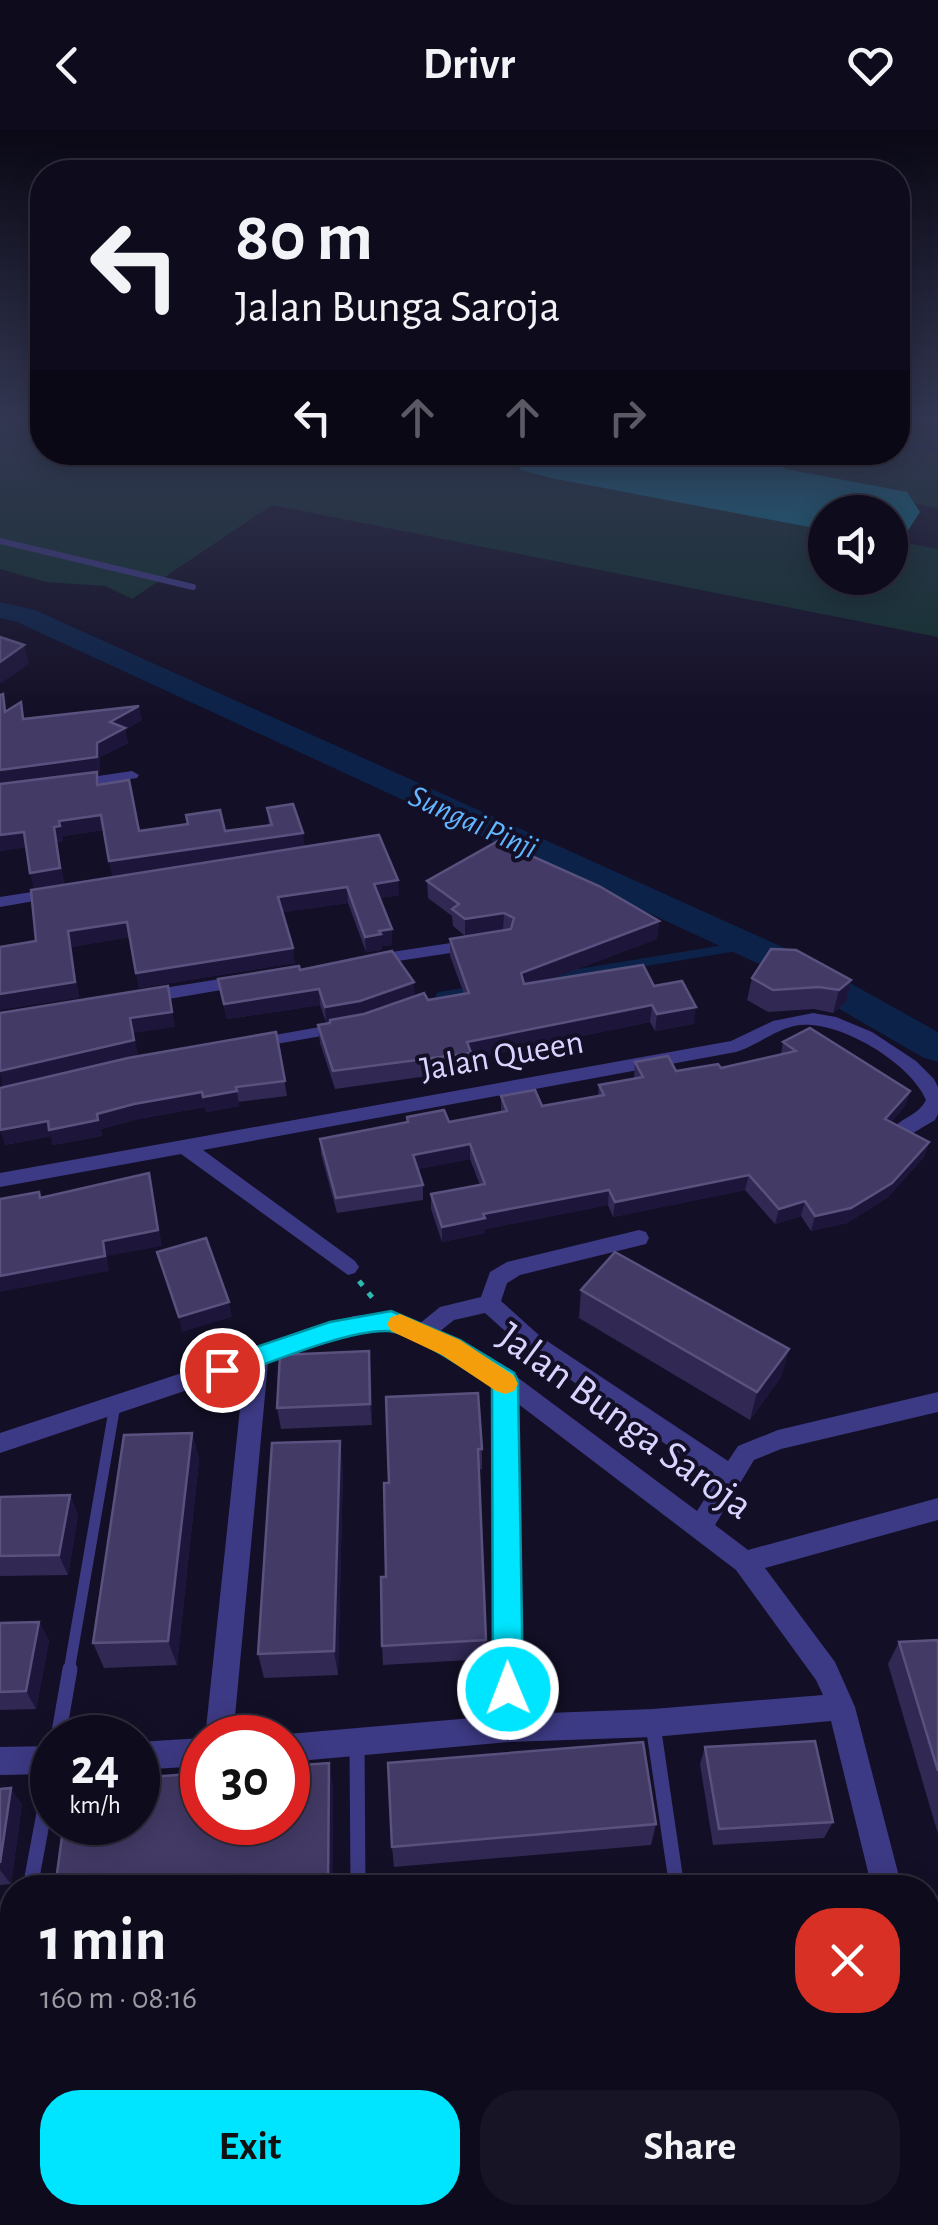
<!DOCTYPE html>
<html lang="en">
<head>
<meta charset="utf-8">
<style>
	:root { --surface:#0e0b1c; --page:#171425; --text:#f1f3f6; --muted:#9b9ba3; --line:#2e2b3b; --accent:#00e5ff }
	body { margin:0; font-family:"Alegreya Sans",sans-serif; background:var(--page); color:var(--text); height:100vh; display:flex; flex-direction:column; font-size:38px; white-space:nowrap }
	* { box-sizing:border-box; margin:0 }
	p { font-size:32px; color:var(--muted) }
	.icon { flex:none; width:55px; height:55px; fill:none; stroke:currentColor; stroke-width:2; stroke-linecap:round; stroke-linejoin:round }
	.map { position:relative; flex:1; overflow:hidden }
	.side { position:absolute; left:0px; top:1745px; width:940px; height:350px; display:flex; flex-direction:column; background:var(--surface); border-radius:40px 40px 0 0; box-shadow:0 5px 25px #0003,0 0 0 2px var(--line) }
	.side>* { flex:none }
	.guide { position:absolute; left:30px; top:30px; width:880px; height:305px; border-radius:40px; box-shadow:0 5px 25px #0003,0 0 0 2px var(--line); background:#0e0b1c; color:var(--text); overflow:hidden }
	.controls { position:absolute; left:808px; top:365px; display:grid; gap:20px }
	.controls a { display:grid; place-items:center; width:100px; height:100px; border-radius:50%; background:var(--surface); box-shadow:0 5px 25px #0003,0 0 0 2px var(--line); font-size:50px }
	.speed { position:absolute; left:30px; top:1585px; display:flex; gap:20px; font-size:50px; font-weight:700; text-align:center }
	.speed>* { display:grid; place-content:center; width:130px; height:130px; border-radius:50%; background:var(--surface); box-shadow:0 5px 25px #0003,0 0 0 2px var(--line); line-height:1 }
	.speed small { font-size:25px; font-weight:400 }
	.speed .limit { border:15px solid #d22; background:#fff; color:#111 }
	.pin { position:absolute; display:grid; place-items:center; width:85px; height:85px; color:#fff; margin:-42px; border:5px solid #fff; border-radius:50%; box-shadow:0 2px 10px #0007 }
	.me { position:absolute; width:110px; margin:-55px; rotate:359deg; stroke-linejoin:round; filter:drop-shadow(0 0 8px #0008) }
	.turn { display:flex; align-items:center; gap:35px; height:210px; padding:0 40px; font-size:45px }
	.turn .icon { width:130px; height:130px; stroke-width:2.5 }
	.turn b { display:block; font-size:70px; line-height:85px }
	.lanes { display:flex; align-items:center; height:95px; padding:0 40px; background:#0003; justify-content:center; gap:50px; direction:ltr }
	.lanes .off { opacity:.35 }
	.round { display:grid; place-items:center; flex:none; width:105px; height:105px; border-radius:40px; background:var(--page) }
	.head { display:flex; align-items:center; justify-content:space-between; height:170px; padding:0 40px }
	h1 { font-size:60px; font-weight:600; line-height:75px }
	.button { display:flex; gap:20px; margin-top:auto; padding:20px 40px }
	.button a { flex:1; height:115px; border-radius:40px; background:var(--accent); color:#111; font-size:40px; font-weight:600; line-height:115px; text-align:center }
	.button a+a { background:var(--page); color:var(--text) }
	header { display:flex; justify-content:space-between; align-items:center; height:130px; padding:0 40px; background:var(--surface); font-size:45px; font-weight:600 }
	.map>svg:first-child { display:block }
	.green { fill:#12302f }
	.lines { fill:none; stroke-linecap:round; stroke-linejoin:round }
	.stream-far1 { stroke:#0c2248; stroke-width:4 }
	.stream { stroke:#0c2248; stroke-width:8 }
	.river { fill:#0c2248; fill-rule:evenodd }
	.taxiway { fill:#0a7a92; fill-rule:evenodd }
	.runway { fill:#0a7a92; fill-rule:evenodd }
	.path { stroke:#2fb8b0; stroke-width:5; stroke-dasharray:6 9; stroke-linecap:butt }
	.service-far3 { stroke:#3d3a85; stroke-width:6 }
	.service-far2 { stroke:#3d3a85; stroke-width:9 }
	.service-far1 { stroke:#3d3a85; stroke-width:11 }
	.service { stroke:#3d3a85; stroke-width:15 }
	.minor { fill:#3d3a85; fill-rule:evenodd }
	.wall { fill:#312854 }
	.shaded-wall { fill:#1d163a }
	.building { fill:#433a66; stroke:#5a527e; stroke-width:2.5 }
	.route { fill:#00e5ff; stroke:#0095a6; stroke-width:2.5 }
	.slow { fill:#f59e0b }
	.labels { text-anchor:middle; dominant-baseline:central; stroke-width:8; stroke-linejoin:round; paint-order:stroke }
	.far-water-label { font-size:32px; font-style:italic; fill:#62b6ff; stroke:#130f26 }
	.street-label { font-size:35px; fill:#d9d4ff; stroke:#130f26 }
	.near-street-label { font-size:42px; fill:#d9d4ff; stroke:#130f26 }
</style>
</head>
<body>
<header><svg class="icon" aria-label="back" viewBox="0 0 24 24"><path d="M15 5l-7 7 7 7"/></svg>Drivr<svg class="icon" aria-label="heart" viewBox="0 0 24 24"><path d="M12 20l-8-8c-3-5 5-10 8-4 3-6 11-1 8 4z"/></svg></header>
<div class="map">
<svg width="938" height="2095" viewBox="0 0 938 2095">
	<rect width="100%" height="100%" fill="#130f26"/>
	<g class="green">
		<path d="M0,289H42V322L435,323L825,397V448H890V410L938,419V507L272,375L132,469L105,456L46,452L0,439Z"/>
		<path d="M898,289H938V378L774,345L793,323L898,322Z"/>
		<path d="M636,323L767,322V323C735,355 676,330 636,323Z"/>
		<path d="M0,2007H12V2082H884L886,2095H0Z"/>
	</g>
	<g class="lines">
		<path class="stream-far1" d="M898,313L938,320"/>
		<g class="stream">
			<path d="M548,848L749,815"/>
			<path d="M440,866L470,861"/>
		</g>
		<path class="river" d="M0,472L35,480L798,824L938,902V932L924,928L772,840L17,492L0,488Z"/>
		<path class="taxiway" d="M759,322H798C772,359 719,366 678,355L673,348L678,341C709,333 731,343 759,322Z"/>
		<path class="runway" d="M508,322H697L907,362L920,382L907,402L890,406V382H825V400L551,348L521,340Z"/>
		<path class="path" d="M359,1151L375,1171"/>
		<path class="service-far3" d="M0,411L193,457"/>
		<path class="service-far2" d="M267,911L329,900"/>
		<path class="service-far1" d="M69,1541L115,1275"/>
		<g class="service">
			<path d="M653,1595L677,1758"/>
			<path d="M58,1608L70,1539"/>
			<path d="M357,1614L358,1758"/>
			<path d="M30,1758L52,1640"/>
			<path d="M0,1915L12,1849"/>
		</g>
		<g class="minor">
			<path d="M132,641L139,645L137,648L71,658L64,654L71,650Z"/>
			<path d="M57,758L63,760V766L0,777V767Z"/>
			<path d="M477,809L483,810V818L372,835L363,830L372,825Z"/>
			<path d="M245,845L254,851L251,855L145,873L136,867L145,861Z"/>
			<path d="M813,883L836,887L872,902L916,931L934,949L938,957V984L935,990L908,1006H894L891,1001C901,987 918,986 926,970C910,932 835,887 794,896C773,901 756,916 736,922L203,1020L355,1131L359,1137L355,1143L348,1145L181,1024L0,1057V1043L731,911L773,891Z"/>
			<path d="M639,1100L646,1102L649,1108L646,1114L520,1145L507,1153L501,1171L541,1207L728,1331L738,1316L778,1300L938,1262V1282L781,1319L754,1330L715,1395L748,1420L938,1368V1390L765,1438L835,1532L855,1577L902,1758H872L831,1591L653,1607L509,1612L288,1632V1608H280L288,1604L495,1586L494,1256C469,1240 417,1204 389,1200C356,1195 300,1222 268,1233L233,1608H205L244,1241L0,1323V1303L354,1186L391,1182L419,1194L440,1177L481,1167L490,1142L507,1132ZM485,1183L525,1219L717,1349L697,1381L513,1244L439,1202L454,1190ZM517,1273L736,1440L816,1550L823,1565L653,1579L522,1584Z"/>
			<path d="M202,1608V1636L138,1640V1612Z"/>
			<path d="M52,1616V1644L0,1645V1617Z"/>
			<path d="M928,1907L938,1911V1980L928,1976Z"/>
			<path d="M12,1942V1974L0,1975V1943Z"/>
		</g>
	</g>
	<g class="wall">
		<path d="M0,565L7,581L25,589L142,590L125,600L128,613L100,627V642H94L99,654L139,701H225L269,695L267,678L304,717L399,765L380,768L392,799V815L382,816V820L366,822L348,773L283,782L295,833L139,858L130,807L71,817L79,868L36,811L187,735L103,700L63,706V711L57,712L64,754L34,758L26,717L0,721Z"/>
		<path d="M427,751L659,791L657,809L548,850L654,856L694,894L655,901L650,892L471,929V940L335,959L320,913L318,895L330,893V892H326L320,875L227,889L218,849L300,840L428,870L464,864L450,826V809L465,806L453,796L452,786L428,768Z"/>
		<path d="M752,848L851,850L846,872L833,883L814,879L768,882L747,870Z"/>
		<path d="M276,902L287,966L238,972L239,976L206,982L205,977L138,989L101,999L102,1006L53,1015L51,1006L5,1015Z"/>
		<path d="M783,912L910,961L905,976L891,992L929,1012L924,1027L887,1068L847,1093L811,1101L801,1086L775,1094L745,1060L613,1087L608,1075L485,1099V1103L442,1112L431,1079V1064L480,1055L470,1029L417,1039L423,1055V1070L337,1083L321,1024L320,1009L407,992V987L449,992L501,983V966L542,976L598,966L599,955L634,949L635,932L676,941L721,938L781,924Z"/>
		<path d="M581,1160L789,1219L781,1247L750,1290L579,1188Z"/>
		<path d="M371,1242L372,1295L281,1299L277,1278Z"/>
		<path d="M386,1267L482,1319V1339L479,1340L486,1529L383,1535L382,1516L389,1353Z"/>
		<path d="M192,1303L199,1330L177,1535L104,1538L93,1513Z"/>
		<path d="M343,1338L338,1545L264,1548L258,1524Z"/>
		<path d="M70,1365L78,1386L68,1445L0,1446V1367Z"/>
		<path d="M39,1492L49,1511L36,1579L0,1580V1493Z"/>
		<path d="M938,1510V1704L888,1534L899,1512Z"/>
		<path d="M705,1617L833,1692L824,1708L713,1715L700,1634Z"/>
		<path d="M0,1659L22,1674L11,1754L0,1755Z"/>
		<path d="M656,1694L651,1715L394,1737L392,1717Z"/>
	</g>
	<g class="shaded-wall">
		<path d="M24,515L29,534L0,554V532Z"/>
		<path d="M139,576L142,590L125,600L128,613L100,627V642L0,655V640L97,613L110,592Z"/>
		<path d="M101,685L104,700L63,706V711L57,712L64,754L34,758L30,743L54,697L59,691Z"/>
		<path d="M24,702L28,717L0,721V705Z"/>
		<path d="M303,703L305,718L112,746L109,731Z"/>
		<path d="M398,750L399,765L375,769L374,754Z"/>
		<path d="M347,757L348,773L280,783L278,767Z"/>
		<path d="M504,783L503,800L465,806V789Z"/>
		<path d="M659,791L657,809L520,861L521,843Z"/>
		<path d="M127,792L131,807L71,817L79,868L0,880V864L68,801Z"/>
		<path d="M392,799V815L382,816V820L366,822L365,807L379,801Z"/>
		<path d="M293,818L295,833L139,858L136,843Z"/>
		<path d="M851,850L846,872L833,883L839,860Z"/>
		<path d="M414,852L415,867L361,886L326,892L325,877Z"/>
		<path d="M168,856L175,897L134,903L138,925L2,957L0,941L130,888Z"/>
		<path d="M319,859L320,875L227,889L224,874Z"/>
		<path d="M652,875L650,892L471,929V923L467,912Z"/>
		<path d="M696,877L694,894L655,901L657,884Z"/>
		<path d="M237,961L239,976L206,982L203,967Z"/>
		<path d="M910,961L905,976L881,1004L885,989Z"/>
		<path d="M202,962L205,977L138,989L101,999L102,1006L53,1015L51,1006L5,1015L0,1000L97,984L134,974Z"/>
		<path d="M929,1012L924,1027L887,1068L847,1093L811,1101L815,1086Z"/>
		<path d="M470,1014V1029L413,1040V1025Z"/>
		<path d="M149,1043L162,1116L107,1126L109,1141L0,1162V1146L103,1111Z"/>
		<path d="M749,1045L745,1060L613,1087L615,1072Z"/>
		<path d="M609,1060L608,1075L485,1099V1103L442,1112V1097L483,1084Z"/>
		<path d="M805,1071L801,1086L775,1094L779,1079Z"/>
		<path d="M229,1172L232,1187L182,1202L179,1187Z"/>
		<path d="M789,1219L781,1247L750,1290L757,1262Z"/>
		<path d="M369,1221L371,1242L372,1295L370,1274Z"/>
		<path d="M192,1303L199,1330L177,1535L168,1511Z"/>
		<path d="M340,1311L343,1338L338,1545L334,1521Z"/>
		<path d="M70,1365L78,1386L68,1445L59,1425Z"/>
		<path d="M39,1492L49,1511L36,1579L26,1561Z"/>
		<path d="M329,1633L333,1655V1758H328Z"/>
		<path d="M11,1658L22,1674L11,1754L0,1740V1733Z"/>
	</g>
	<g class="building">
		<path d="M0,507L24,515L0,532Z"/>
		<path d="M3,564L5,582L21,572L23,589L139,576L110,592L125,598L97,613V627L0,640V565Z"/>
		<path d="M97,642V655L129,650L139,701L188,694L186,685L220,680L225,701L272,695L267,678L293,674L303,703L109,731L101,685L59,691L60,696L54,697L60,738L30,743L24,702L0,705V654Z"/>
		<path d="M379,705L398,750L374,754L392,799L379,801L381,804L365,807L347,757L278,767L293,818L136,843L127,792L68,801L75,852L0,864V817L36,811L31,760Z"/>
		<path d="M498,711L599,756L659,791L521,843L524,854L643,835L654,856L682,851L696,877L657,884L652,875L467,912L471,923L333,941L318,895L330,893V890L364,884L424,863L428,870L469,863L450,809L511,799L514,788L504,783L465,789L452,779L459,774L427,751Z"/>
		<path d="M771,819L796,820L851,850L839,860L819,857L773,860L752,848Z"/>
		<path d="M392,821L414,852L360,871L325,877L319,859L224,874L218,849L299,836L300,840Z"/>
		<path d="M168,856L172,882L130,888L134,910L0,941V883Z"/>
		<path d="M810,898L910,961L885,989L929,1012L892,1053L851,1078L815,1086L805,1071L779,1079L749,1045L615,1072L609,1060L483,1084L485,1088L442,1097L431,1064L485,1054L470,1014L413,1025L423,1055L336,1068L320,1009L408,992L407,987L444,980L449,992L507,981L501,966L535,960L542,976L604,965L599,955L643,947L635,932L668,926L676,941L718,934L721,938L796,921L783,912Z"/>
		<path d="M276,902L285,951L236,957L237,961L203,967L202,962L134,974L97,984L98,990L49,1000L48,991L0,1000V958L128,928Z"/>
		<path d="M149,1043L158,1100L103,1111L105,1126L0,1146V1069L39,1062L40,1068Z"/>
		<path d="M206,1108L229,1172L179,1187L157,1122Z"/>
		<path d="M615,1122L789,1219L757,1262L581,1160Z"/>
		<path d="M369,1221L370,1274L277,1278L280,1225Z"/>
		<path d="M478,1263L482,1319H478L486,1510L382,1516L381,1447H386L384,1353H389L386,1267Z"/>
		<path d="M192,1303L168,1511L93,1513L124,1305Z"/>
		<path d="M340,1311L334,1521L258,1524L272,1313Z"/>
		<path d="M70,1365L59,1425L0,1426V1367Z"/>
		<path d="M39,1492L26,1561L0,1562V1493Z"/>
		<path d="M938,1510V1641L899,1512Z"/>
		<path d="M815,1611L833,1692L719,1699L705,1617Z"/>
		<path d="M643,1612L656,1694L392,1717L388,1633Z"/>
		<path d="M329,1633L328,1758H55L64,1692H138V1648L202,1643V1692H288V1636Z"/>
		<path d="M11,1658L0,1733V1659Z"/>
		<path d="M657,1748L659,1758H547Z"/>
		<path d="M857,1749L859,1758H742V1756Z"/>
	</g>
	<linearGradient id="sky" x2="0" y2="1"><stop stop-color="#0a0815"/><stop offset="0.5" stop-color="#333752"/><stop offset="1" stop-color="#333752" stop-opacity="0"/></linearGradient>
	<rect width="938" height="582" fill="url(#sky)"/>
	<path class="route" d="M391,1181L460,1210L514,1243L518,1251L523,1559L519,1570L508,1574L497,1570L493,1559L492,1256C470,1242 412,1202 388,1201C347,1199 262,1236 222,1250L212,1247L209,1240L212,1232L330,1192Z"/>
	<path class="slow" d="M400,1184L460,1210L514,1246L518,1254L514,1261L505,1264L496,1261L442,1225L391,1201L387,1194L391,1187Z"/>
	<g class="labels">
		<g class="far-water-label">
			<text transform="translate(473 692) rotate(24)">Sungai Pinji</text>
		</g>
		<g class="street-label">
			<text transform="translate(502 926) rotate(-10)">Jalan Queen</text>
		</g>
		<g class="near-street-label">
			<text transform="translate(625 1291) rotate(36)">Jalan Bunga Saroja</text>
		</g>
	</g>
</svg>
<div class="controls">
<a><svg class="icon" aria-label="sound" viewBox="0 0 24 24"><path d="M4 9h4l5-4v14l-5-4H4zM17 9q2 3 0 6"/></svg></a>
</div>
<div class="speed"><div>24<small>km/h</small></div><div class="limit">30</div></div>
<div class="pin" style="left:222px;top:1240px;background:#d93025"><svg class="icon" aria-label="arrive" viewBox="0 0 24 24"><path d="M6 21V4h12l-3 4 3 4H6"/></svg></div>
<svg class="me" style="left:508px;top:1559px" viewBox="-20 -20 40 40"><circle r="17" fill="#00e5ff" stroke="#fff" stroke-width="3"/><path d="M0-11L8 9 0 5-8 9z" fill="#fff"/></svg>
<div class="guide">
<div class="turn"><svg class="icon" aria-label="left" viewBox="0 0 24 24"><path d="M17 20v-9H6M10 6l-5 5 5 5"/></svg><div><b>80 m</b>Jalan Bunga Saroja</div></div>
<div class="lanes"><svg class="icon" aria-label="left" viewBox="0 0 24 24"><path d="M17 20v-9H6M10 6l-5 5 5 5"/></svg><svg class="icon off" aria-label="ahead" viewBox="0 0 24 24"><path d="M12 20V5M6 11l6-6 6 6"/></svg><svg class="icon off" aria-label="ahead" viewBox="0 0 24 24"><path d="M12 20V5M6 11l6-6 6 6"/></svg><svg class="icon off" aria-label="right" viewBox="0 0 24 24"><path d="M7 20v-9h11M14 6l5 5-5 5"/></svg></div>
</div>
<section class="side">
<div class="head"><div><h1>1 min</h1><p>160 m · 08:16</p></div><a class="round" style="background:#d93025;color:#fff"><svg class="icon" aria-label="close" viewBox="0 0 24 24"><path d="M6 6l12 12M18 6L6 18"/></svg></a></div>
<div class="button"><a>Exit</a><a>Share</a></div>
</section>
</div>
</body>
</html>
